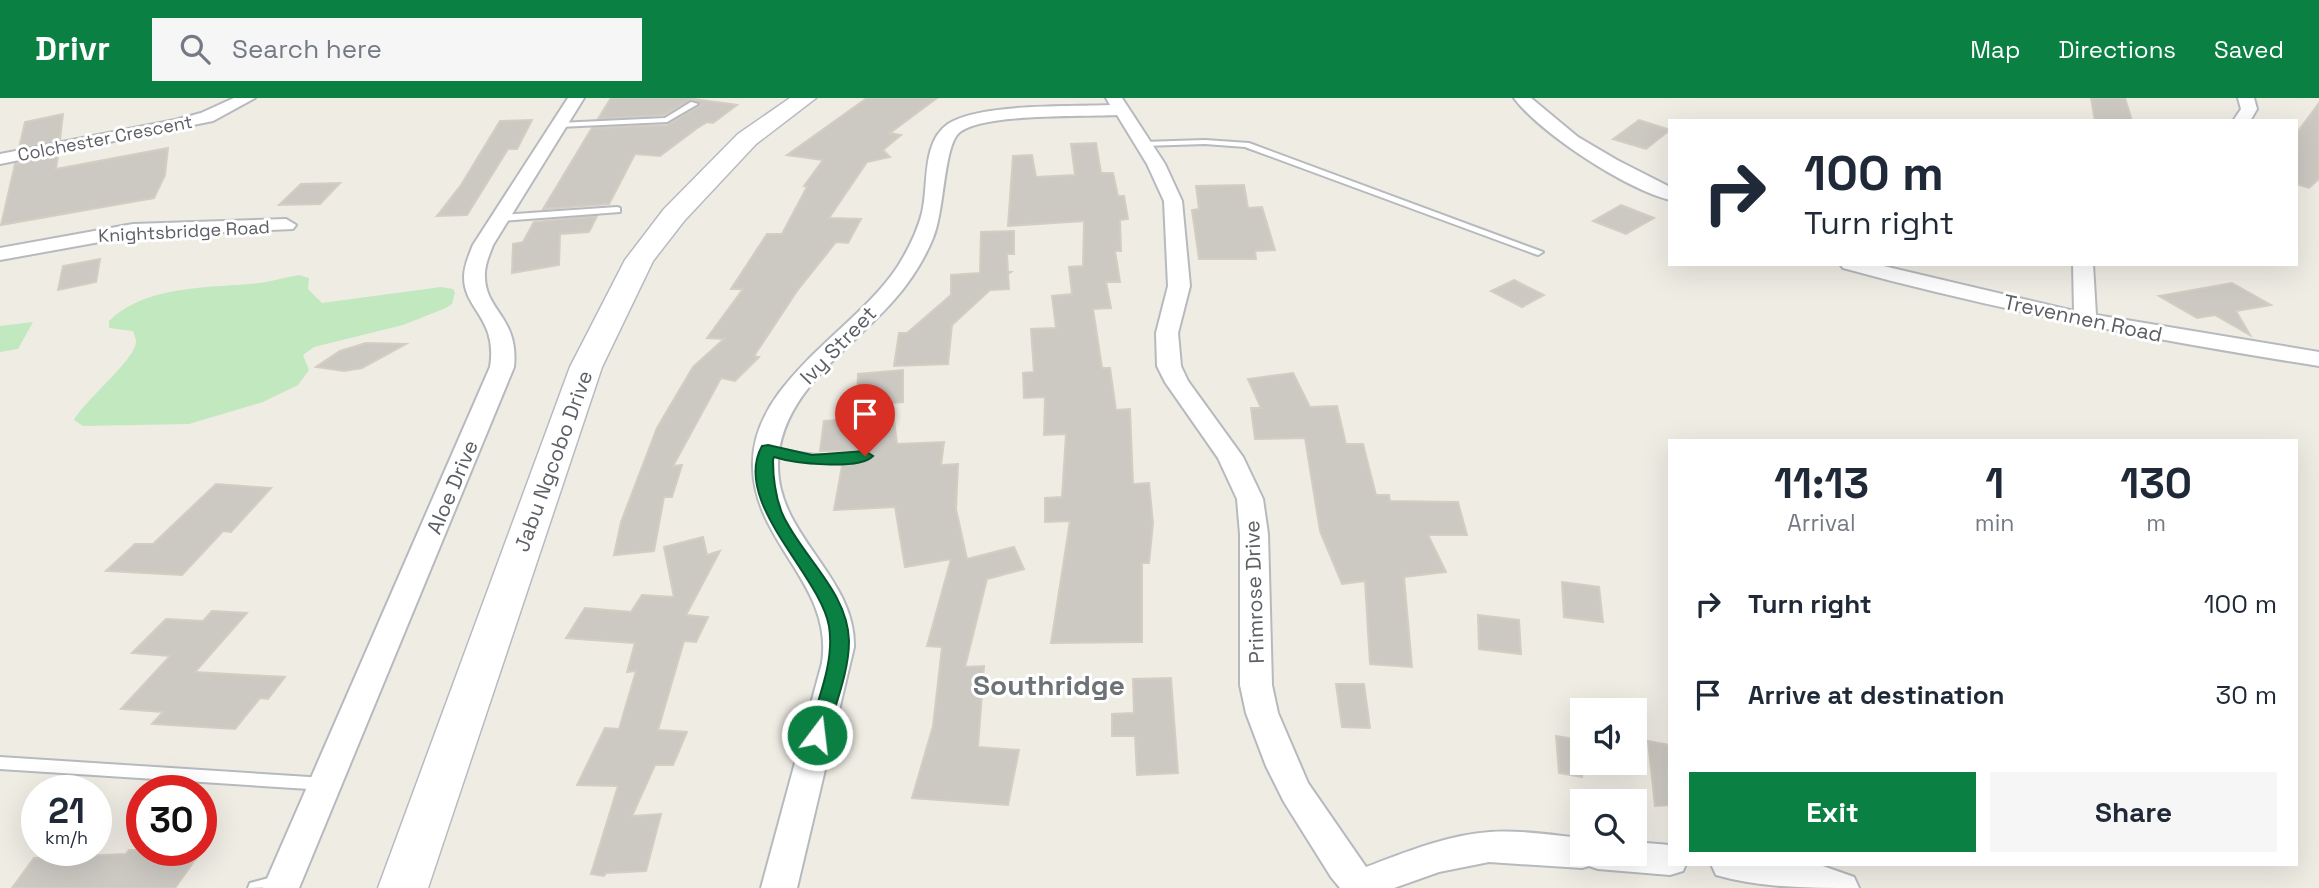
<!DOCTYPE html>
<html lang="en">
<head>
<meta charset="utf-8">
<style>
	:root { --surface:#fff; --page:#f6f6f7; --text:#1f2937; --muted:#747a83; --accent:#0b8043 }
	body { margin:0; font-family:"Space Grotesk",sans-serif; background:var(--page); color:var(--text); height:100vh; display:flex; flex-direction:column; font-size:26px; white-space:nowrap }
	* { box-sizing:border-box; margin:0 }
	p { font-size:23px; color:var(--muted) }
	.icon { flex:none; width:38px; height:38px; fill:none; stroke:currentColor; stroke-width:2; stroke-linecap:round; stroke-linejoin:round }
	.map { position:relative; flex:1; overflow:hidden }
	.panel { position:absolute; left:1668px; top:341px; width:630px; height:427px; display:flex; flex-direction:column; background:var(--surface); border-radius:0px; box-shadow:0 7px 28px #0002 }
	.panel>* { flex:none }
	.top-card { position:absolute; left:1668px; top:21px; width:630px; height:147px; border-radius:0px; box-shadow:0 7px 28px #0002; background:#fff; color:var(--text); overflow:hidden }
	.tools { position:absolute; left:1570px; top:600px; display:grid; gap:14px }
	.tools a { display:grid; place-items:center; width:77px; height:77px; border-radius:0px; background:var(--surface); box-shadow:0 7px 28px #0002; font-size:35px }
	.speed { position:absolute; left:21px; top:677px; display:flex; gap:14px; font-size:35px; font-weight:700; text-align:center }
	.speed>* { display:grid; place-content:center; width:91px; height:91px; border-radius:50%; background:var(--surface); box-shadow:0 7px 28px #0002; line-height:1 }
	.speed small { font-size:18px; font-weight:400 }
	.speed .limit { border:10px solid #d22; background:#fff; color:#111 }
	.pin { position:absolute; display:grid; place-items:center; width:60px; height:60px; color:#fff; margin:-72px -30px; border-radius:50% 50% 50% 0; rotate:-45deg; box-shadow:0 0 7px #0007 }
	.pin .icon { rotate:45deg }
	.me { position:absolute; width:77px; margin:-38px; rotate:15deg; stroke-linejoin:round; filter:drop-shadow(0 0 5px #0008) }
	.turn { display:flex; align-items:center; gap:24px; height:147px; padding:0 21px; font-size:32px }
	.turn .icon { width:91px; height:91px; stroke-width:2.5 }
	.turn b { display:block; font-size:49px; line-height:60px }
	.eta { display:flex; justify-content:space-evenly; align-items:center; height:119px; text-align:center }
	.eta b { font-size:42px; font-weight:600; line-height:49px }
	.action { display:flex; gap:14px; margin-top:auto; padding:14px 21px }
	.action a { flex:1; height:80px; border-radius:0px; background:var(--accent); color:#fff; font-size:28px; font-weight:600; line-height:80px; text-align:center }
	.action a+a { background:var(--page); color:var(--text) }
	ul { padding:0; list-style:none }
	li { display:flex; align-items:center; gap:21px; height:91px; padding:0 21px }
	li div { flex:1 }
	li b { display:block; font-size:26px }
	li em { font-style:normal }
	header { display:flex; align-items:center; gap:42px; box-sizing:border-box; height:98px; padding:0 35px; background:var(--accent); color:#fff }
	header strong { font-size:33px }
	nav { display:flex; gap:38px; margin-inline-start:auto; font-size:24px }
	.search { width:490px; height:63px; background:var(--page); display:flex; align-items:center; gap:18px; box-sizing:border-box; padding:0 24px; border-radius:0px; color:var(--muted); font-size:26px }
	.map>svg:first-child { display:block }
	.green { fill:#c1e8bf }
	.building { fill:#ccc9c3; stroke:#d4cdc2; stroke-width:2 }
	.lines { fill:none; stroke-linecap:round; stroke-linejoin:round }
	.lane-casing { stroke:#b6babe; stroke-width:4 }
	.street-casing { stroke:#b6babe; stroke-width:4 }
	.secondary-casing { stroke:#b7bbc0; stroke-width:3 }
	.lane { fill:#fff; fill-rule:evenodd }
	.street { fill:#fff; fill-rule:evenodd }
	.secondary { fill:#fff; fill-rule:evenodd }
	.route { fill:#0b8043; stroke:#07532c; stroke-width:2 }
	.labels { text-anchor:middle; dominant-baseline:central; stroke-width:6; stroke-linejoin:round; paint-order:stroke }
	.far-street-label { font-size:18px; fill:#5c6065; stroke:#fff }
	.street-label { font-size:21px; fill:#5c6065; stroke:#fff }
	.district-label { font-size:28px; font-weight:bold; fill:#6d7277; stroke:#fff }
</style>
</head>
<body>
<header>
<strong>Drivr</strong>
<div class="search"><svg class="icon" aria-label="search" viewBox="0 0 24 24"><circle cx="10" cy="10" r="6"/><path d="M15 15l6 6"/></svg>Search here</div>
<nav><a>Map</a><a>Directions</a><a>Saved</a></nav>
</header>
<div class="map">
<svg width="2319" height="790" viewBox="0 0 2319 790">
	<rect width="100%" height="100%" fill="#efece4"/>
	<g class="green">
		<path d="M299,177L309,180L308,191L322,205L441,189L453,191L455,194L452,206L446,210L403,227L314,249L303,257L309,272L298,287L263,304L189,326L83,328L74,322C85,302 135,262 136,244C136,240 134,237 133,233L109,230V223C145,188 203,190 250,186C266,185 283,180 299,177Z"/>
		<path d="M33,224L18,251L0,254V228Z"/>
	</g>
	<g class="building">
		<path d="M611,0H687L737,7L713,25L707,24L696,31L660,58L635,56L609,106L543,111L592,30L667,27L701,7L692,1L664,17L598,21Z"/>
		<path d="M867,0H937L890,35L901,37L883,52L890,59L867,64L829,120L861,121L848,145L836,144L797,193L754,258L759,259L735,283L721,280L673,368L682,367L672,399H664L654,453L614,457L621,424L657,330L693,269L724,241L707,240L743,191H731L767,136H782L807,89L804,88L823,62L787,57Z"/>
		<path d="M2091,0H2125L2132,23H2095Z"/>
		<path d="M2319,5V81L2309,90L2296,86V36Z"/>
		<path d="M63,16L60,42L19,50L25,24Z"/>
		<path d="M532,22L517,51H508L467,117L437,118L461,87L500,23Z"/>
		<path d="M1639,22L1670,32L1646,51L1613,41Z"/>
		<path d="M1096,45L1101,75H1113L1118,98H1124L1128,121L1120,122L1121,153H1115L1120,184H1106L1111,210L1093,211L1102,270H1110L1116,312L1130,311L1133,386L1149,385L1153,425L1149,465H1142V544L1051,545L1070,423L1045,424V400L1062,399L1066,336L1044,337L1045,299L1024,300L1023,275L1034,274L1031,231L1056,230L1052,198L1072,196L1069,169L1083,168L1084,123L1008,128L1013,58L1032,57L1036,79L1075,77L1071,46Z"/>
		<path d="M168,50L165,77L154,100L1,127L15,66L58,57L56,71Z"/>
		<path d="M340,85L320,106L279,107L301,86Z"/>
		<path d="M1244,87L1248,110L1262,109L1275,152L1255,153L1256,161H1199L1192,112L1199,111L1196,88Z"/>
		<path d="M1621,107L1654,120L1626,136L1593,123Z"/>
		<path d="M597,118L589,134L560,136L559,167L512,175L513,146L523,144L534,124Z"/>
		<path d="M1014,133V156H1007L1008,174H1011L1008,176L1009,191L990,192L952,227L948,266L894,268L899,235H907L951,197V177L980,175L981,134Z"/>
		<path d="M100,161L96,184L58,192L63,168Z"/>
		<path d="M1514,182L1544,197L1522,209L1491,193Z"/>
		<path d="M2232,185L2271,207L2236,213L2250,237L2215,217L2197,220L2159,198Z"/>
		<path d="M366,245L406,246L362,270L344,273L316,269L340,253Z"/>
		<path d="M903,272V304L892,305L897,346L944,344L941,367L958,366L956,411L967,461L1014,449L1024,471L987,481L965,569L984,568L978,649L1019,652L1008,707L912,700L933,628L942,549L927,548L951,461L905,469L895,409L834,412L842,368L862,365L873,357L861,352L820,353L824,323L856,321L858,276Z"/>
		<path d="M1293,275L1310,309L1337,308L1346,346H1363L1376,397H1389L1390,403L1458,404L1467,437H1428L1446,474L1404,479L1412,569L1370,566L1365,483L1342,486L1320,433L1305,340L1255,341L1251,310H1261L1248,281Z"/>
		<path d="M216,386L271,390L231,434L223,433L182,477L106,473L135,446H153Z"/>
		<path d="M703,439L707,457L720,453L686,517L708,519L696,544L684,543L658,632L687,634L673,667H655L632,718L661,716L646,773L606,775L604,778L591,776L618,688L577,687L605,630L619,631L636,573L627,574L635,545L566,540L585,510L631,514L642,497L674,499L664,449Z"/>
		<path d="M1562,484L1599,489L1603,524L1564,519Z"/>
		<path d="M212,513L247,515L195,574L285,579L268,601L260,600L235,631L152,626L163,614L121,611L170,558L132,555L166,521L203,523Z"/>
		<path d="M1478,517L1519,522L1521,556L1479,551Z"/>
		<path d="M1171,580L1178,675L1137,677L1135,638H1112V616L1134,615L1133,581Z"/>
		<path d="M1336,586H1364L1370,630L1342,629Z"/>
		<path d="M1556,638L1582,642V679L1559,675Z"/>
		<path d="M1648,643L1670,647V707L1655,708Z"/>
		<path d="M129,752H202L175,790H12L34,760L126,756Z"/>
	</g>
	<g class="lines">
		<defs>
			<g id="lane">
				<path d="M691,4L698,6L667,24L559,29L555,27L559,25L665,20Z"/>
				<path d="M1205,42L1249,45L1543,154L1538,157L1535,156L1245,49L1205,46L1143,48L1139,46L1143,44Z"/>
				<path d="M617,109L620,110V114L500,123L495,120L500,117Z"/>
				<path d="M768,348C792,355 814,359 839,357C850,356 863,352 871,358C850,373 788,361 764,355L762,352Z"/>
				<path d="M0,659L325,680L331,681L333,686L331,691L325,692L0,671Z"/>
				<path d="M280,777L286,779L288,784L286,789L248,790L250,785Z"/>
			</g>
			<g id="street">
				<path d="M234,0H255L213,23L0,66V56L175,22L201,15Z"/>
				<path d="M568,0H584L493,147C489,158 484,168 485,180C486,213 519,220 514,269L299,790H263L490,269C498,220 464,212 464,179C464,168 469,157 473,147Z"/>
				<path d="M1106,0H1122L1165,66L1182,103L1190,188L1178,235L1181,268L1188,283L1243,359L1263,401L1268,436L1272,587L1278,615L1308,685L1366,769C1406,754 1447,737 1490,734C1521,732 1552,737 1582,740V756H1634V744L1670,747V766H1686L1683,773L1670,777L1598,771L1589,768L1582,770L1489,764L1439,774L1394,790H1340L1331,779L1284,704L1266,668L1246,615L1240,587V436L1237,401L1218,360L1165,284L1157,268L1156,235L1168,188L1164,103L1147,66L1117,17C1081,19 986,15 960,34C943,47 945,113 933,140C924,162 910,184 894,202C851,251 779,295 778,367C777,438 856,479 854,549L797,790H761L822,565C834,487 755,446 753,370C749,285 857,232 898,168C908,152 917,134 922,115C929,87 921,45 948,26C980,5 1070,9 1110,7Z"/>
				<path d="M1514,0H1531L1578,39L1617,62L1670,89V102C1626,91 1541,36 1514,0Z"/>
				<path d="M2238,0H2254L2257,11L2250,23H2233L2241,11Z"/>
				<path d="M286,121L296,127L293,131L133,138L0,162V150L133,126Z"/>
				<path d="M1840,166H1875L2074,213L2073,166H2093L2096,217L2319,254V268C2158,243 2000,213 1843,170Z"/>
				<path d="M1711,766H1817L1854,779L1859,790C1812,790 1761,790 1716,777Z"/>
			</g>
			<path id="secondary" d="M790,0H816L756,46L684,123L653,163L602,269L428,790H378L570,269L625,162L664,111L738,36Z"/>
		</defs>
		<use href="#lane" class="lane-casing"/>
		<use href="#street" class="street-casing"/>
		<use href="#secondary" class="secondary-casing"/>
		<use href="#lane" class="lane"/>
		<use href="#street" class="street"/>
		<use href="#secondary" class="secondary"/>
	</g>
	<path class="route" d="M768,347L812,357L865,353L873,358C858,373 793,365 774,359L773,362C773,381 775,397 782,415C800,457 848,493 849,543C849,574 835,607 827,637L824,643L817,645L810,643L808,637C817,603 835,564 829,528C819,475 731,404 762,348Z"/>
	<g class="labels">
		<g class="far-street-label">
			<text transform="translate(105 40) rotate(-11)">Colchester Crescent</text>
			<text transform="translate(184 133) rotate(-3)">Knightsbridge Road</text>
		</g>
		<g class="street-label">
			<text transform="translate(2083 220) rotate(12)">Trevennen Road</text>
			<text transform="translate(838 247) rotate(-46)">Ivy Street</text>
			<text transform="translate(553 363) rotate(-70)">Jabu Ngcobo Drive</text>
			<text transform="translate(452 389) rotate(-67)">Aloe Drive</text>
			<text transform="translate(1254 494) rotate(-92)">Primrose Drive</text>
		</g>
		<g class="district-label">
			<text x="1049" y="587">Southridge</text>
		</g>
	</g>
</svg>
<div class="tools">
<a><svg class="icon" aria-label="sound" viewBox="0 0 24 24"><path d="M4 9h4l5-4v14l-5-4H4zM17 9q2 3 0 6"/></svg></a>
<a><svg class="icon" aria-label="search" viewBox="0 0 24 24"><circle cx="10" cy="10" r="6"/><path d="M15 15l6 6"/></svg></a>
</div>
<div class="speed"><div>21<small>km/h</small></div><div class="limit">30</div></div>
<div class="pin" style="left:865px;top:358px;background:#d93025"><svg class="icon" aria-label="arrive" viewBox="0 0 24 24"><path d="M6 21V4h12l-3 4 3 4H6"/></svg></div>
<svg class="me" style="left:817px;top:637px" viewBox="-20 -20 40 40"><circle r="17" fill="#0b8043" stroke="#fff" stroke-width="3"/><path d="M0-11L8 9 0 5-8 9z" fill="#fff"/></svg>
<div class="top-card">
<div class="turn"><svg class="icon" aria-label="right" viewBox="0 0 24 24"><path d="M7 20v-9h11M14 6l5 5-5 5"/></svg><div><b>100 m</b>Turn right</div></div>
</div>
<section class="panel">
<div class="eta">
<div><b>11:13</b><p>Arrival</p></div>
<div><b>1</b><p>min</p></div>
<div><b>130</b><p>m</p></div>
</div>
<ul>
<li><svg class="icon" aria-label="right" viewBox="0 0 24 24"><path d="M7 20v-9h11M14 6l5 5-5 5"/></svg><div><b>Turn right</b></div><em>100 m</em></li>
<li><svg class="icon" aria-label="arrive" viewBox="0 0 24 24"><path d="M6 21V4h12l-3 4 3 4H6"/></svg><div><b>Arrive at destination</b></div><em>30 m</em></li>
</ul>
<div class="action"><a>Exit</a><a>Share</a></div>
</section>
</div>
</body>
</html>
